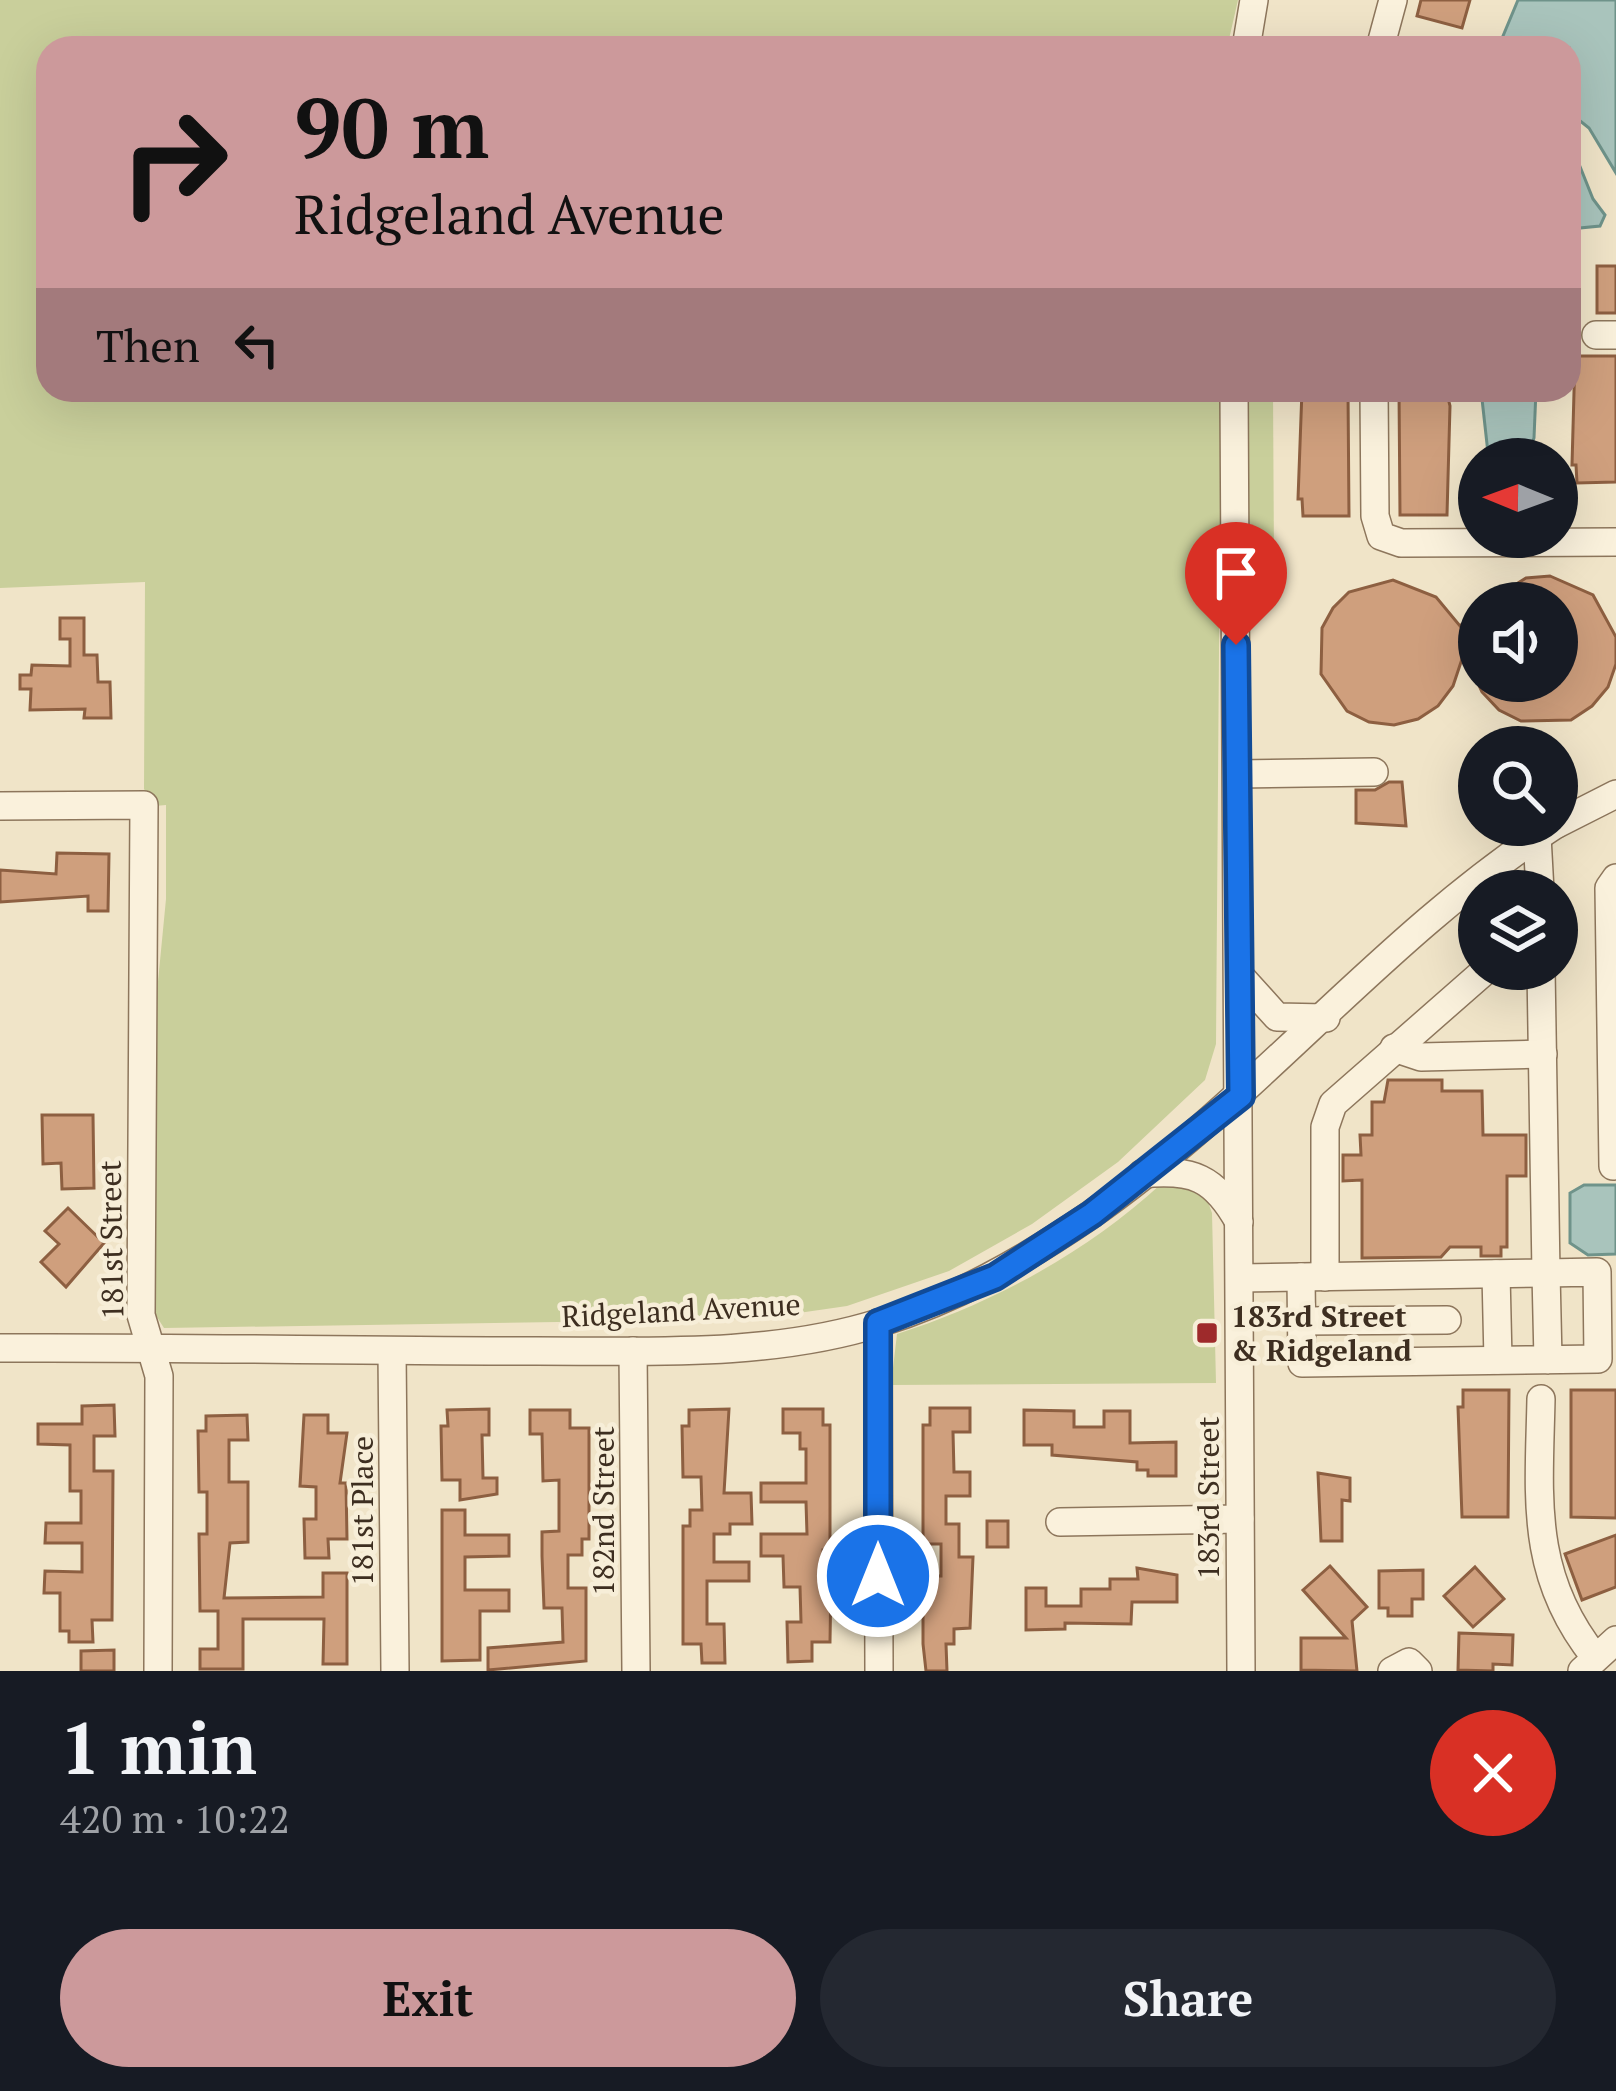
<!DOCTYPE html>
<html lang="en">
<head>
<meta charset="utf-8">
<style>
	:root { --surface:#171b24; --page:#242831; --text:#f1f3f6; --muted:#9ea1a6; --accent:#cc999b }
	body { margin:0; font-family:"PT Serif",serif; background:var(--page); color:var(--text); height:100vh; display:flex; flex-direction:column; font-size:45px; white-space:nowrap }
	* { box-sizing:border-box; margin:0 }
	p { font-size:39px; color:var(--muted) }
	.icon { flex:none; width:66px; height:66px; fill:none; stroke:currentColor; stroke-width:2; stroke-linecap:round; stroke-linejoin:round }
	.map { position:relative; height:1671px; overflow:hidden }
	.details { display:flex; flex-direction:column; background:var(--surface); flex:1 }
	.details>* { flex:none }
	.hud { position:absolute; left:36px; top:36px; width:1545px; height:366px; border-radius:36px; box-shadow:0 12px 48px #0002; background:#cc999b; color:#111; overflow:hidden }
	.needle { width:78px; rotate:271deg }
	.buttons { position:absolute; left:1458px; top:438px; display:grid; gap:24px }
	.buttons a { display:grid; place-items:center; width:120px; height:120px; border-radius:50%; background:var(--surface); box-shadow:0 12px 48px #0002; font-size:60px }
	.pin { position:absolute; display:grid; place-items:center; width:102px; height:102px; color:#fff; margin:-123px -51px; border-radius:50% 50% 50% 0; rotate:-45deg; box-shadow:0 0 12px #0007 }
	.pin .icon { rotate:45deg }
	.me { position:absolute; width:132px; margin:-66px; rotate:0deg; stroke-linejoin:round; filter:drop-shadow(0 0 9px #0008) }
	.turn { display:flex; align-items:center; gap:42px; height:252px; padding:0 60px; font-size:54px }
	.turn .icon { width:156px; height:156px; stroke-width:2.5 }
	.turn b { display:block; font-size:84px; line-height:102px }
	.then { display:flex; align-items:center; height:114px; padding:0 60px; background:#0003; gap:24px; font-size:45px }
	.round { display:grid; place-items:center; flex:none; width:126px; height:126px; border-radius:63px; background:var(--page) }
	.headline { display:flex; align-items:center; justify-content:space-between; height:204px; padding:0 60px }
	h1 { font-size:72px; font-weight:600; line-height:90px }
	.cta { display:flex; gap:24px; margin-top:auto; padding:24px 60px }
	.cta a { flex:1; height:138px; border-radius:72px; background:var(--accent); color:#111; font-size:48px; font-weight:600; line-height:138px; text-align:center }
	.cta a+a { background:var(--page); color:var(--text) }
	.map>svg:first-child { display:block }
	.green { fill:#c9cf9b }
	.water { fill:#a9c4bc; stroke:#6f938a; stroke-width:3 }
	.building { fill:#cf9f7d; stroke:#8d5f41; stroke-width:3 }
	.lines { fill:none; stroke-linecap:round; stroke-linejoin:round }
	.minor-casing { stroke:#8d765c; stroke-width:30 }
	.minor { stroke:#faf1dc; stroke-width:27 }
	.route-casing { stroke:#114b97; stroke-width:30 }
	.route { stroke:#1a73e8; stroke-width:21 }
	.poi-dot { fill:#9e2a2b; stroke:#f7eed8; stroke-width:4.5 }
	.labels { text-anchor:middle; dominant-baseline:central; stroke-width:9; stroke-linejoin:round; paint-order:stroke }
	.street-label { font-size:30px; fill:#3d2e20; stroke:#f7eed8 }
	.poi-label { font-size:30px; font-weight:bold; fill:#3d2e20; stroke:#f7eed8; text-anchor:start }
</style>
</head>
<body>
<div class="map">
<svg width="1616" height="1671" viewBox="0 0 1616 1671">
	<rect width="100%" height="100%" fill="#f0e4c8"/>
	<g class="green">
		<path d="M0,0H1238L1227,48H48V390H1221L1216,1044L1205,1080L1118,1162L1032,1224L949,1271L847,1306L756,1319L164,1328L155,1314L154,1294L153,1033L166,899V805L155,806L144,789L145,582L0,588Z"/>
		<path d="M1245,390H1273L1274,558L1246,559Z"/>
		<path d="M1161,1184L1203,1188L1212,1213L1216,1383L891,1385L897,1334C993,1303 1086,1253 1161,1184Z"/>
	</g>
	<g class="water">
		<path d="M1518,0H1616V173L1589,128L1569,112V48H1498Z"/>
		<path d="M1569,139L1593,199L1605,215L1600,226L1569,229Z"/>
		<path d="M1481,390H1536L1534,438L1527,456L1498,459L1488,453Z"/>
		<path d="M1584,1185H1616V1254L1588,1255L1570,1243V1193Z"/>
	</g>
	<g class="building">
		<path d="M1421,0H1470L1462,28L1417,16Z"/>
		<rect x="1597" y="266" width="19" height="47"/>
		<path d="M1575,356H1616V482L1577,483L1576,465H1572Z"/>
		<path d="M1302,390H1348L1349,516H1303L1302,499H1298Z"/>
		<path d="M1399,390H1446L1450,406L1447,515H1400Z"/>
		<path d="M1550,576L1593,595L1616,637V664L1608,687L1592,706L1571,720L1521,721L1499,710L1482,692L1464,653L1453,686L1438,706L1418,719L1394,725L1369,722L1347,711L1321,674L1322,628L1333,608L1349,592L1393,580L1436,597L1460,626L1479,610V681H1557V603H1486L1526,578Z"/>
		<path d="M60,618H84V655H97L98,682H110L111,718H84L85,709L30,710L31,689H20V675H31L32,665L70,666V639H60Z"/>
		<path d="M1389,782H1402L1406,826L1356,823V790H1375Z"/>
		<path d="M57,853L109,854L108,911H88V896L0,902V870L56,874Z"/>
		<path d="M1388,1080H1442V1091H1482L1483,1135H1526V1176H1507V1247H1501V1256H1481V1247H1450L1441,1257L1362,1258V1180L1343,1181V1155H1361L1360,1135H1372V1102H1384Z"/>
		<path d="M42,1115H93L94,1188L62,1189L61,1163L43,1164Z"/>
		<path d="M68,1208L104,1243L66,1287L41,1262L59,1244L45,1231Z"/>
		<path d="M1463,1390H1509L1508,1517H1462L1458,1407H1463Z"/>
		<path d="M1571,1390H1616V1518L1571,1517Z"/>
		<path d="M114,1405L115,1436H94V1471H113L112,1620H92L93,1642H69V1631H60V1593H44L45,1571L82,1572V1543H45L46,1523H81V1491H70V1445L38,1444V1424H82V1406Z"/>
		<path d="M930,1408H970V1432H953L954,1472H970V1496H946V1524H959V1557H973L970,1628L954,1629V1644H946L947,1671H926L923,1644V1576H941V1544H923V1425H930Z"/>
		<path d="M489,1409V1435H482L483,1478H497V1494L460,1500V1480H442L441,1426H448L447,1410Z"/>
		<path d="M729,1409L724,1493H751L752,1524H730V1534H714V1562H749V1581H707V1624H724L725,1663H702L701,1644H683V1526H690V1510H702L701,1477H683L682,1426H689V1410Z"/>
		<path d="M783,1409H823V1425H830V1550H823V1579H831L830,1642H812V1661L788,1662L787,1622H801L800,1587H784L783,1556H761V1534H807L806,1502H761V1483H806V1449H800V1433H783Z"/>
		<path d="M530,1410H570V1428H589V1539H582V1555H568V1588H586V1661L488,1670V1648L563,1642L562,1608H544L542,1556V1532L559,1531V1480L543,1481L542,1434H530Z"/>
		<path d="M1024,1410L1074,1411V1427H1104V1411H1130V1443L1176,1442V1476H1148V1470H1137V1462L1052,1455V1445H1024Z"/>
		<path d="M247,1415L248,1440H229V1482H248V1542L230,1543L224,1598L323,1597V1573H347V1664H323L324,1619H243V1669H200V1649H218V1611H200L199,1534H207V1492H199L198,1431H206V1416Z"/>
		<path d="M304,1415H328V1433H347L340,1483H346L347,1539H328L329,1558H305L304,1519H316V1487L300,1486Z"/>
		<path d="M1318,1473L1350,1478V1501L1342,1500V1541H1321Z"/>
		<path d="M442,1510H465V1535H509V1556L465,1557V1590H509V1611H480V1660L442,1661Z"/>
		<rect x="987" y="1521" width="21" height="26"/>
		<path d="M1616,1535V1587L1582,1600L1565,1554Z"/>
		<path d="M1330,1566L1367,1607L1352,1621L1357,1671L1301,1670V1638H1346L1303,1590Z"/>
		<path d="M1475,1567L1504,1599L1473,1627L1444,1596Z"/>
		<path d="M1137,1568L1177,1575V1602H1132L1131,1624L1065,1623V1629L1026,1630V1588H1046V1606H1081V1589H1110V1579H1138Z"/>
		<path d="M1423,1570V1599H1412V1616H1388V1608H1379V1571Z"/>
		<path d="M1459,1633L1513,1635L1512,1665L1493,1664V1671L1458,1670Z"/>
		<path d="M114,1650V1671H81V1651Z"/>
	</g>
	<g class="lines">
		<defs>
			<g id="minor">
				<path d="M1246,48L1254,0"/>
				<path d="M1380,48L1393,0"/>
				<path d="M1596,335H1616"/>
				<path d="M1234,390L1241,1671"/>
				<path d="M1374,390L1375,516L1381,536L1401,543L1616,542"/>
				<path d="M1238,774L1374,772"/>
				<path d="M0,806L144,805L141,1315L159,1376L158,1671"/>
				<path d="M1557,824L1616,794"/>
				<path d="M1537,836L1540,891"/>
				<path d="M1240,976L1277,1017L1326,1018"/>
				<path d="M1394,1048L1421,1057L1543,1054"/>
				<path d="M1613,1166L1609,888L1616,878"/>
				<path d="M1142,1174C1193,1169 1214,1177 1239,1222"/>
				<path d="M1496,1274L1498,1360"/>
				<path d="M1301,1277L1302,1363L1598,1359L1597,1272L1546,1273L1548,1360"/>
				<path d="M1325,1277V1127L1333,1104L1487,969"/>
				<path d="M1241,1278L1546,1273L1541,969"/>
				<path d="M1302,1321L1447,1320"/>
				<path d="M878,1323L879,1671"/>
				<path d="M0,1348C179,1347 357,1351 536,1351C649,1351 771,1357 879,1323C956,1299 1023,1261 1089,1216C1256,1100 1384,935 1555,825"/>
				<path d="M392,1351L395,1671"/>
				<path d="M633,1351L636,1671"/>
				<path d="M1541,1399C1539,1497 1529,1575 1595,1657"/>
				<path d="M1060,1522L1240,1519"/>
				<path d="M1392,1671L1409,1662L1418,1671"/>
				<path d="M1582,1671L1616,1640"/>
			</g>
		</defs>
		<use href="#minor" class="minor-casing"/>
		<use href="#minor" class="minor"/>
	</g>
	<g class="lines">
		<defs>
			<path id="route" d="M878,1576V1323L995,1277L1092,1214L1241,1096L1236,645"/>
		</defs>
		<use href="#route" class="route-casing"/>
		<use href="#route" class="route"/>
	</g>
	<rect class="poi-dot" x="1195" y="1321" width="24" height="24" rx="6"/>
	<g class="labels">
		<g class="street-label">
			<text transform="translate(111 1240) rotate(-91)">181st Street</text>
			<text transform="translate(681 1310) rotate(-3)">Ridgeland Avenue</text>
			<text transform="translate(1208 1498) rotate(-90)">183rd Street</text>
			<text transform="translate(362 1511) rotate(-90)">181st Place</text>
			<text transform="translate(603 1511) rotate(-90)">182nd Street</text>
		</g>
		<g class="poi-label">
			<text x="1231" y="1316">183rd Street<tspan x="1231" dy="34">&amp; Ridgeland</tspan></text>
		</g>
	</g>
</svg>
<div class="buttons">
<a><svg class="needle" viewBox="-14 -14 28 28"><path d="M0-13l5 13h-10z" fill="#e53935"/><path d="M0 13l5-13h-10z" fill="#9ea1a6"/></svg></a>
<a><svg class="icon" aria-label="sound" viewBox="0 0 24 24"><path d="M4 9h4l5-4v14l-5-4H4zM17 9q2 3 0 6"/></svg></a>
<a><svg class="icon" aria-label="search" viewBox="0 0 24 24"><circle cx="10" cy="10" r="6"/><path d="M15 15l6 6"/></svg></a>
<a><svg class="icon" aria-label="layers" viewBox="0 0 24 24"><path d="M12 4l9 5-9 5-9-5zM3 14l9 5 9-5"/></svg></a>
</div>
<div class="pin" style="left:1236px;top:645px;background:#d93025"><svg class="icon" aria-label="arrive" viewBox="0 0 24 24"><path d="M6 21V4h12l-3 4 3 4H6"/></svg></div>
<svg class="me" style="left:878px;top:1576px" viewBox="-20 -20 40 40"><circle r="17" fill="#1a73e8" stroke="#fff" stroke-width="3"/><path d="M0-11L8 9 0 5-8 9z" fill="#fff"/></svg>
<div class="hud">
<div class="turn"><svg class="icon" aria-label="right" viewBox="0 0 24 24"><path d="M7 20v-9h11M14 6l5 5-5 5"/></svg><div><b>90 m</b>Ridgeland Avenue</div></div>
<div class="then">Then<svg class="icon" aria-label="left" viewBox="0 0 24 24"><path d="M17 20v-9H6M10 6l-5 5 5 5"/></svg></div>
</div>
</div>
<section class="details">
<div class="headline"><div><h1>1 min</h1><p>420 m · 10:22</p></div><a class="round" style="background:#d93025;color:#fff"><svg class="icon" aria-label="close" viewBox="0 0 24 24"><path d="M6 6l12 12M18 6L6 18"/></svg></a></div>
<div class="cta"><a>Exit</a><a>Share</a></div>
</section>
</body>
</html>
